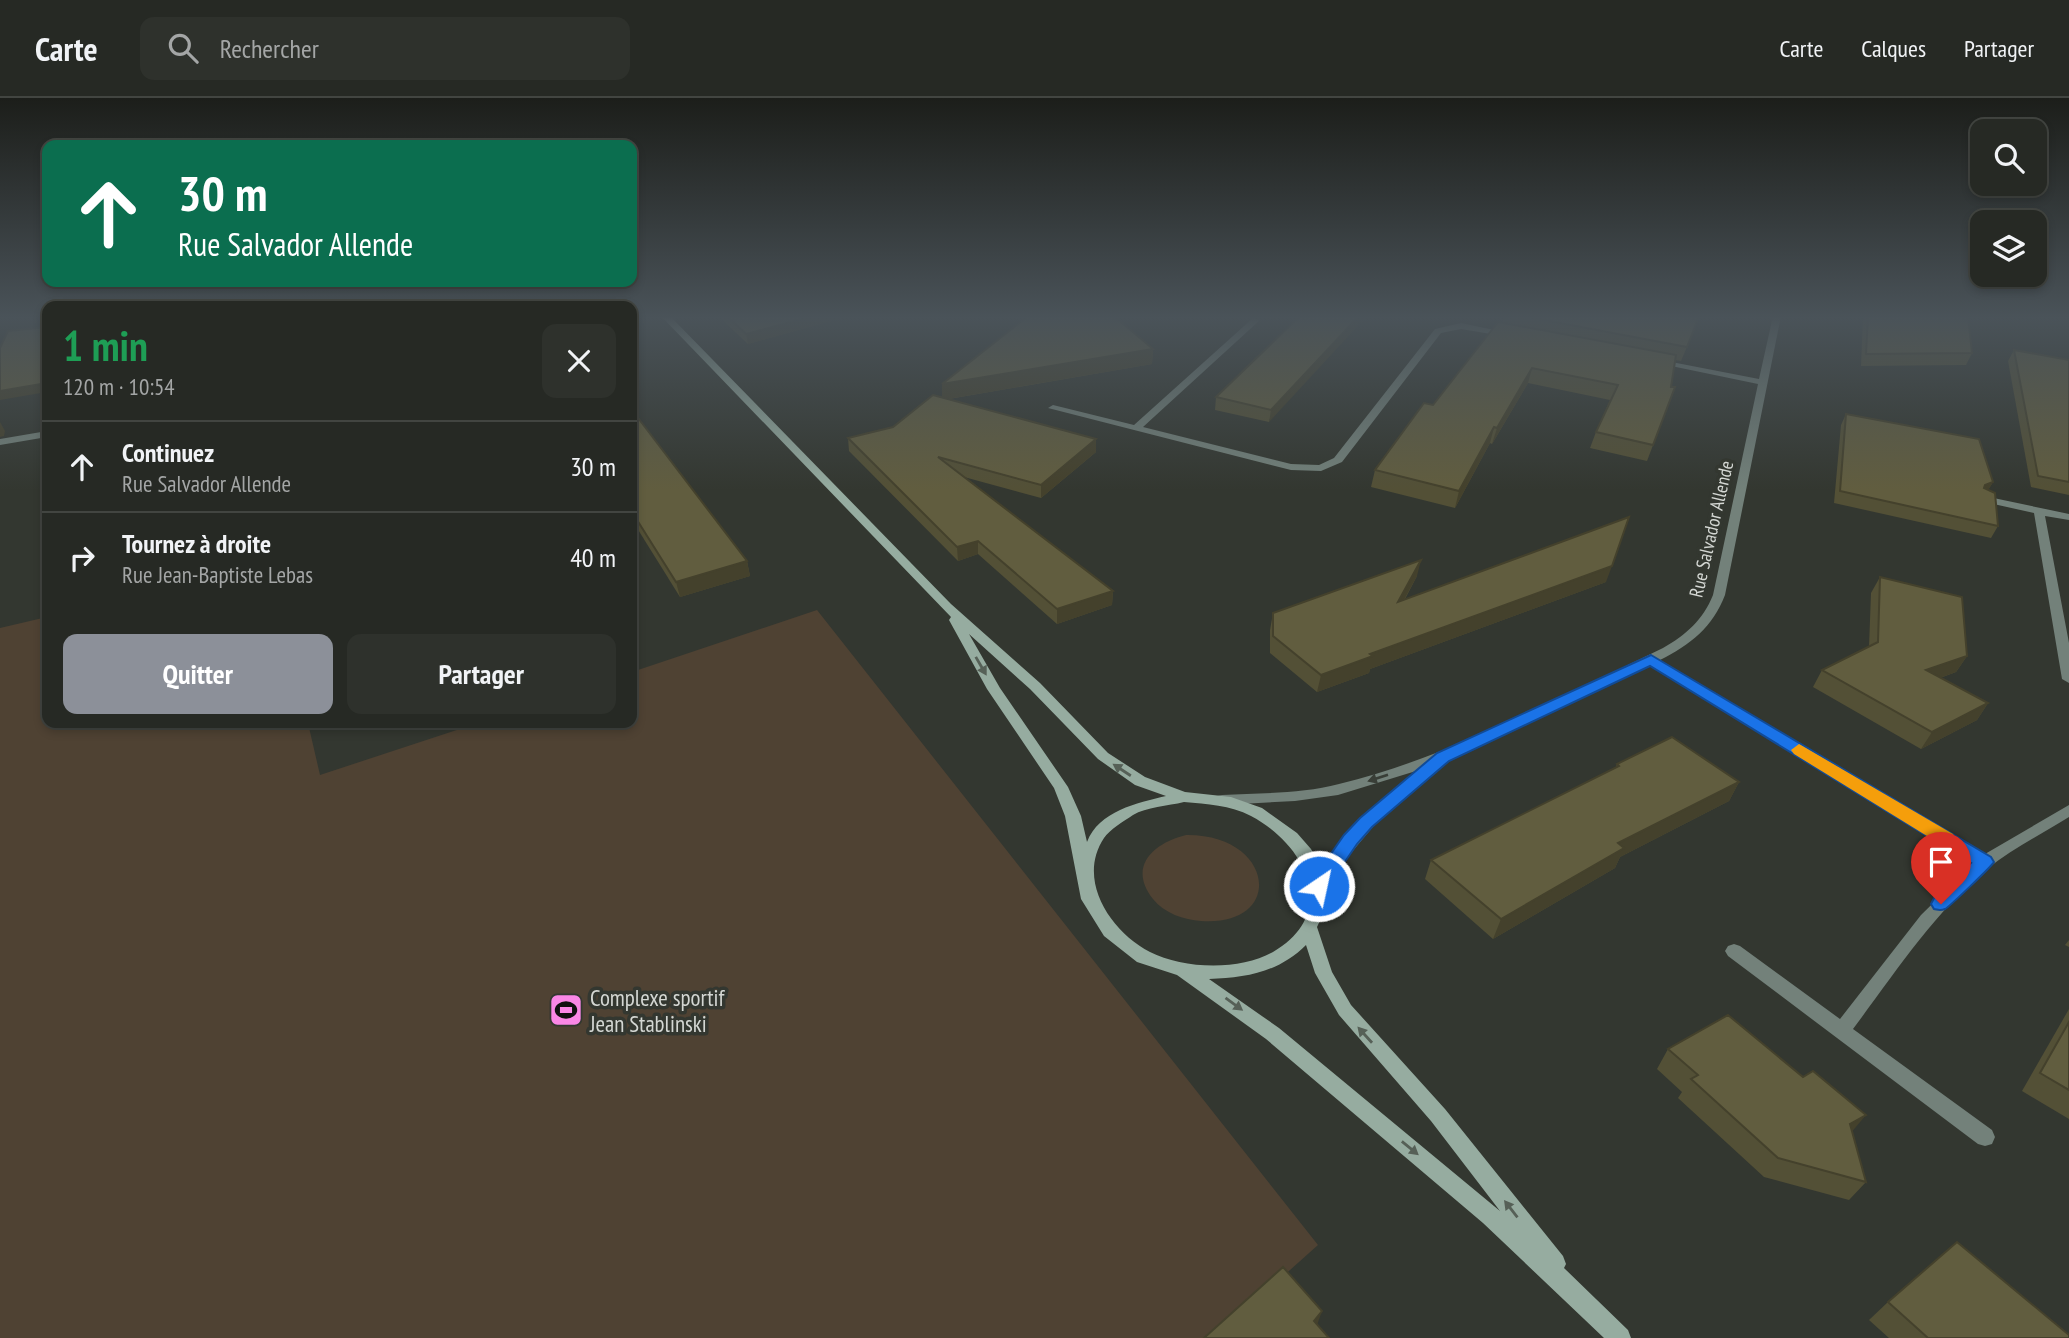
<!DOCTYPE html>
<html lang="fr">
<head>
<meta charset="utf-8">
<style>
	:root { --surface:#262924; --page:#2e312c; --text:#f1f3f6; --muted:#a4a6a6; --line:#424541; --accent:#8c9099 }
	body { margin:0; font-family:"PT Sans Narrow",sans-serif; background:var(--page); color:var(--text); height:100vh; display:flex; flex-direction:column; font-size:26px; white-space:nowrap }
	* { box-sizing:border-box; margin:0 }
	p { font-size:23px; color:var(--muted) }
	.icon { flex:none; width:38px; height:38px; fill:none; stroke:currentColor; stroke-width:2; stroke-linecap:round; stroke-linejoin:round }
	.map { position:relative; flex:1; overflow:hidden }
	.sheet { position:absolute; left:42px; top:203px; width:595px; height:427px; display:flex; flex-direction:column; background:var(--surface); border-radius:14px; box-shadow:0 4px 10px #0003,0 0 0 2px var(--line) }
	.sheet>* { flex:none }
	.top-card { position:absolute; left:42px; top:42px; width:595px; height:147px; border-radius:14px; box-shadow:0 4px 10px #0003,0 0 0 2px var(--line); background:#0b6e4f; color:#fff; overflow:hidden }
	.buttons { position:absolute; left:1970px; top:21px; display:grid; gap:14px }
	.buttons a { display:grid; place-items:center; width:77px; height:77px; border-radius:14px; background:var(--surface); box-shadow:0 4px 10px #0003,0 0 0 2px var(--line); font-size:35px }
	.pin { position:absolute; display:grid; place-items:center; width:60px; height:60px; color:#fff; margin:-72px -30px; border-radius:50% 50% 50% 0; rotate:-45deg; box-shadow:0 0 7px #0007 }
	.pin .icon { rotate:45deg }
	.me { position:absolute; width:77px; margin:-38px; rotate:34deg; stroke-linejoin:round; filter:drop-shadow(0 0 5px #0008) }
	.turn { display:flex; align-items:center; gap:24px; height:147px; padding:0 21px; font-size:32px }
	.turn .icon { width:91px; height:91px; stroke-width:2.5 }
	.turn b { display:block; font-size:49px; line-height:60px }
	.round { display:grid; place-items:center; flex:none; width:74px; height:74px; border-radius:14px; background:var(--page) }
	.headline { display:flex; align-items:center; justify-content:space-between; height:119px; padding:0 21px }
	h1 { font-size:42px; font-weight:600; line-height:52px; color:#1e9e55 }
	.primary-button { display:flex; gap:14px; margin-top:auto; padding:14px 21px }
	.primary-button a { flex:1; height:80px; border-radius:14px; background:var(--accent); color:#fff; font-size:28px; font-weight:600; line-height:80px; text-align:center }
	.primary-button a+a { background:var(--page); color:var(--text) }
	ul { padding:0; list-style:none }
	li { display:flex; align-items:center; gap:21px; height:91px; padding:0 21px; border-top:2px solid var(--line) }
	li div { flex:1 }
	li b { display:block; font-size:26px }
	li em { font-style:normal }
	header { display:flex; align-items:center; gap:42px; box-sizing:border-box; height:98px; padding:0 35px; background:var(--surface); border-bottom:2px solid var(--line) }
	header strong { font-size:33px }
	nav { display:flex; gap:38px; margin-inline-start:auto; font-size:24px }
	.search { width:490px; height:63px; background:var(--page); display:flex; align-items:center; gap:18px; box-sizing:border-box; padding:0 24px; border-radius:14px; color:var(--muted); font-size:26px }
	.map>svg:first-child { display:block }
	.green { fill:#4f4233 }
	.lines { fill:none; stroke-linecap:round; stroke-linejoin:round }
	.street { fill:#73817a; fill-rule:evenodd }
	.secondary { fill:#96aca0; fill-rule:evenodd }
	.wall { fill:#535036 }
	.shaded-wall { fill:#44412c }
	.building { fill:#615d3f; stroke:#44412c; stroke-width:2 }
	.oneway { fill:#566057 }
	.oneway2 { fill:#393e37 }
	.route { fill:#1a73e8; stroke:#114b97; stroke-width:2 }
	.slow { fill:#f59e0b }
	.labels { text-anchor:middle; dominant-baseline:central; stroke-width:7; stroke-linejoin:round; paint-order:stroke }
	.street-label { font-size:19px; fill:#d4d7d3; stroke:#333730 }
	.near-poi-label { font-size:23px; fill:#d4d7d3; stroke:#333730; text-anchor:start }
</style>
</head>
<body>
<header>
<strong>Carte</strong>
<div class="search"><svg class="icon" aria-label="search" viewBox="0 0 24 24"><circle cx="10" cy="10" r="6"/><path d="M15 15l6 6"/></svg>Rechercher</div>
<nav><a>Carte</a><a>Calques</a><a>Partager</a></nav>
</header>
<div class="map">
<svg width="2069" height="1240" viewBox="0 0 2069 1240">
	<rect width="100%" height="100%" fill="#333730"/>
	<g class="green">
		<path d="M817,512L1318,1147L1214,1240H0V530L47,519V625H308L320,677L478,625H632V574Z"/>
		<path d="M1186,737C1275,736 1286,829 1201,823C1184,822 1164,815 1153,801C1127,768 1154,745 1186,737Z"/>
	</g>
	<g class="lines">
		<g class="street">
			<path d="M1773,218H1781L1725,497C1713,529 1690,547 1660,562L1985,756L2069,707V719C2042,736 2012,751 1987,771C1933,816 1895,875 1853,931L1992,1032L1995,1039L1992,1046L1985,1048L1978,1046L1728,858L1725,853L1728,848L1734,846L1740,848L1840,921L1921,817L1974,765L1650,567L1443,664L1377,724L1351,755L1325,792L1319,794L1313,792L1311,788C1336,742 1376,705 1416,673L1338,697L1295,703L1222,707L1217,706L1214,702L1217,698L1222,697C1260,695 1301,696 1339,686C1453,658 1558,600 1663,550C1686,537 1703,522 1713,497L1758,286L1652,264L1656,261L1759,281Z"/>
			<path d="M1253,220L1260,222L1143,329L1291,366L1319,367L1334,360L1435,231L1461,225L1513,236L1509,239L1461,231L1441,235L1342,364L1321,373L1291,372L1048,310L1053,307L1134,327Z"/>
			<path d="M47,333V339L0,347V341Z"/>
			<path d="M1984,398L2069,416V422L2045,418L2069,545V585L2062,581L2034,415L1980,403L1979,401Z"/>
		</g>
		<path class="secondary" d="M661,218H670L951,506L1040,585L1108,655L1145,679L1185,694L1231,699L1262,710L1297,735L1311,751L1323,773L1327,792L1325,812L1317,829L1332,874L1351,907L1445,1011L1563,1158L1566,1166L1564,1170L1628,1232L1631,1240H1604L1483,1125L1266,941L1177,877L1137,864L1104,838L1081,801L1065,718L1054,690L987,591L949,522L951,519ZM969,536L1030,591L1098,661L1135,687L1166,698C1137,705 1099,713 1087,744L1081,718L1068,689L1000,590ZM1184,704C1207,706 1230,707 1251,718C1306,747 1340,815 1273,854C1240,873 1183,871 1150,854C1111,834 1076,782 1104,740C1109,732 1124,723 1133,717C1146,709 1168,708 1184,704ZM1306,847L1315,875L1339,917L1431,1023L1500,1113L1279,930L1209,881C1246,880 1279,874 1306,847Z"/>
	</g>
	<g class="wall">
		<path d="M718,218H849L748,246Z"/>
		<path d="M1300,218L1269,324L1215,312L1216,299Z"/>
		<path d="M1504,218H1700L1681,263L1675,262L1671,289H1675L1647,363L1590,350L1596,334L1610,302L1528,285L1492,346L1490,345L1455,410L1371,389L1375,372L1433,307L1502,225Z"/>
		<path d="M1863,218H1968L1972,255L1966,267L1861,268Z"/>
		<path d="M1153,251L1152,266L949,301L1096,341V354L1041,400L964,379L1113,493L1112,507L1057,526L978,456L958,463L849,353L848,340L893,329L942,299Z"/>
		<path d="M2014,252L2069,262V397L2031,389L2008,263Z"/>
		<path d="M632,312L747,463L750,478L680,499L632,422Z"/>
		<path d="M1846,316L1993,384L1988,392L1998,428L1991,440L1834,405L1841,327Z"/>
		<path d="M1417,478L1405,501L1606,484L1370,571L1369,575L1317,594L1270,555V532L1273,515Z"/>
		<path d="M1880,479L1967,558L1956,574L1940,580L1988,605L1977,622L1921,651L1813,589L1822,572L1869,549L1871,495Z"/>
		<path d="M1617,666L1739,684L1729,703L1620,759L1615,770L1493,841L1425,781L1431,762L1616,669Z"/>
		<path d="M2069,842V849L2065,847Z"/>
		<path d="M2069,911V1021L2022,993Z"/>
		<path d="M1668,951L1852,1034L1866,1084L1849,1102L1764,1079L1678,1000L1682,994L1657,971Z"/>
		<path d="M1888,1204L2069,1240H1889L1869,1222Z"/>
	</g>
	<g class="shaded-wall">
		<path d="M813,218H849L748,246L746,236Z"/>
		<path d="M1359,218H1367L1269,324L1271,312Z"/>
		<path d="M1153,251L1152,266L942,302V286Z"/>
		<path d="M1532,270L1528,285L1492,346L1497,330Z"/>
		<path d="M47,285V294L0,302V293Z"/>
		<path d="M0,324L5,333L4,338L0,339Z"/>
		<path d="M1494,329L1490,345L1455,410L1459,393Z"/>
		<path d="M1096,341V354L1041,400V387Z"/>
		<path d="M1993,384L1986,396L1978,399L1985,387Z"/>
		<path d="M978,443V456L958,463L957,449Z"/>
		<path d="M1421,462L1417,478L1394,520L1398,504Z"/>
		<path d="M747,463L750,478L680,499L676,484Z"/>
		<path d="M1612,468L1606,484L1370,571L1369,575L1317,594L1321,577L1370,556Z"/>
		<path d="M1113,493L1112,507L1057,526V511Z"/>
		<path d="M1967,558L1956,574L1915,589L1926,572Z"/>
		<path d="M1988,605L1977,622L1921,651L1932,634Z"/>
		<path d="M1739,684L1729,703L1620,759L1615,770L1493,841L1501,821L1618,745Z"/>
		<path d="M1866,1017L1850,1036V1026Z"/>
		<path d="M1322,1213L1316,1230L1314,1223Z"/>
	</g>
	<g class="building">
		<path d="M727,218H813L746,236Z"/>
		<path d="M1028,218H1114L1153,251L942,286Z"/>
		<path d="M1300,218H1359L1271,312L1216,299Z"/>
		<path d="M1523,218H1699L1687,249Z"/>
		<path d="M1868,218H1968L1972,255L1866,256Z"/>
		<path d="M1498,224L1676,257L1671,289H1675L1653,347L1596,334L1618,287L1532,270L1497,330L1494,329L1459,393L1375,372L1424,305L1433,307Z"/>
		<path d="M47,229V285L0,293V250L8,233Z"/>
		<path d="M2014,252L2069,262V384L2038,378Z"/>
		<path d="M933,297L1096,341L1041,387L938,359L1113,493L1057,511L978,443L957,449L848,340L893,329Z"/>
		<path d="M632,312L747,463L676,484L632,414Z"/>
		<path d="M1846,316L1979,341L1993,384L1985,387L1984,390L1995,395L1998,428L1840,393Z"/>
		<path d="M1629,419L1612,468L1370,556L1373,558L1321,577L1273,538V515L1421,462L1398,504Z"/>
		<path d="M1880,479L1962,499L1967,558L1926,572L1988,605L1932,634L1822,572L1878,544Z"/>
		<path d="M1672,639L1739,684L1618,745L1624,750L1501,821L1431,762L1619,668L1617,666Z"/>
		<path d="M1728,917L1803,979L1813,973L1866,1017L1850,1026L1866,1084L1778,1060L1691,981L1698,977L1668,951Z"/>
		<path d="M2069,924V992L2040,975Z"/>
		<path d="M1957,1144L2069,1237V1240H1928L1888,1204Z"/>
		<path d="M1283,1169L1322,1213L1314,1223L1329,1240H1204Z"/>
	</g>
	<defs><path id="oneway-solid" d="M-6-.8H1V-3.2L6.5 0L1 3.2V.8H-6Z" transform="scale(1.75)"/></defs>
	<g class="oneway">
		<use href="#oneway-solid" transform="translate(981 568) rotate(60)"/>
		<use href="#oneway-solid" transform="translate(1122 672) rotate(-147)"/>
		<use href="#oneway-solid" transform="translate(1234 906) rotate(36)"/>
		<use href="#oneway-solid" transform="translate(1365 937) rotate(-132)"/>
		<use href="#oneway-solid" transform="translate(1410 1050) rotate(39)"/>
		<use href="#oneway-solid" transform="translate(1511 1111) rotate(-128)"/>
	</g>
	<use class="oneway2" href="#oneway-solid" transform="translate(1378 680) rotate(162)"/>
	<linearGradient id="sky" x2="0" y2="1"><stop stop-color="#1c1e1a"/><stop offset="0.56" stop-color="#4a5359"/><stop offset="1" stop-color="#4a5359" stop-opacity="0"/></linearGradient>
	<rect width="2069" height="392" fill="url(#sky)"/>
	<path class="route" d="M1651,557L1991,759L1994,764C1992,768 1948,810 1945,811C1940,813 1939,812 1934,811L1931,806L1934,800L1971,765L1650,568L1449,663L1372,729L1357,746L1325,793H1312L1309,788L1312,783L1344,737L1360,720L1437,655Z"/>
	<path class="slow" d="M1799,646L1953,736L1956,741L1953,746H1940L1794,656L1791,652Z"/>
	<defs>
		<symbol id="stadium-square" viewBox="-11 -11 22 22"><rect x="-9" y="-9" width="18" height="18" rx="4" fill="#fa87e6" stroke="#333730"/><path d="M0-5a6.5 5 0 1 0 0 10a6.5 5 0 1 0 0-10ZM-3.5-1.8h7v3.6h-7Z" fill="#111"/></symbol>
	</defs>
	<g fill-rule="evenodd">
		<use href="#stadium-square" x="547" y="893" width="38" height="38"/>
	</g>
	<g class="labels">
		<g class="street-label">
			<text transform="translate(1711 431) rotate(-77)">Rue Salvador Allende</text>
		</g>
		<g class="near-poi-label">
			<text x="590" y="899">Complexe sportif<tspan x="590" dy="26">Jean Stablinski</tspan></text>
		</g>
	</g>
</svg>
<div class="buttons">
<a><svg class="icon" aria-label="search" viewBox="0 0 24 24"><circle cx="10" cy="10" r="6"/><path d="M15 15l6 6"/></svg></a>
<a><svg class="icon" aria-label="layers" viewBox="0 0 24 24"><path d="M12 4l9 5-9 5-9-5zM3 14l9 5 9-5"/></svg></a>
</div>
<div class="pin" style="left:1941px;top:806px;background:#d93025"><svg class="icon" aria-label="arrive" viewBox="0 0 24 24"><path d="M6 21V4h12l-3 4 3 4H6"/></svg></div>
<svg class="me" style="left:1319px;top:788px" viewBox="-20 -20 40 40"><circle r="17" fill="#1a73e8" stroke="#fff" stroke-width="3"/><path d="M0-11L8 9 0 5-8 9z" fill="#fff"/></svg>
<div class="top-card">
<div class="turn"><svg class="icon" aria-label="ahead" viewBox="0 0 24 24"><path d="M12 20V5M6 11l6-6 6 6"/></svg><div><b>30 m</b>Rue Salvador Allende</div></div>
</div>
<section class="sheet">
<div class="headline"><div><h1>1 min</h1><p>120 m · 10:54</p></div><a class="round"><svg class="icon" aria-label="close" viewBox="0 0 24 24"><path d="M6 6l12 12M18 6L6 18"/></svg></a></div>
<ul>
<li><svg class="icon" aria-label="ahead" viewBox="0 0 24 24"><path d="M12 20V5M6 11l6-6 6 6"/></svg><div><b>Continuez</b><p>Rue Salvador Allende</p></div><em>30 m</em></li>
<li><svg class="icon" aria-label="right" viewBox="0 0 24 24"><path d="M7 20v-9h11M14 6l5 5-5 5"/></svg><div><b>Tournez à droite</b><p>Rue Jean-Baptiste Lebas</p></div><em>40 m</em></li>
</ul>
<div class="primary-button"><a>Quitter</a><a>Partager</a></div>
</section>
</div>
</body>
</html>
